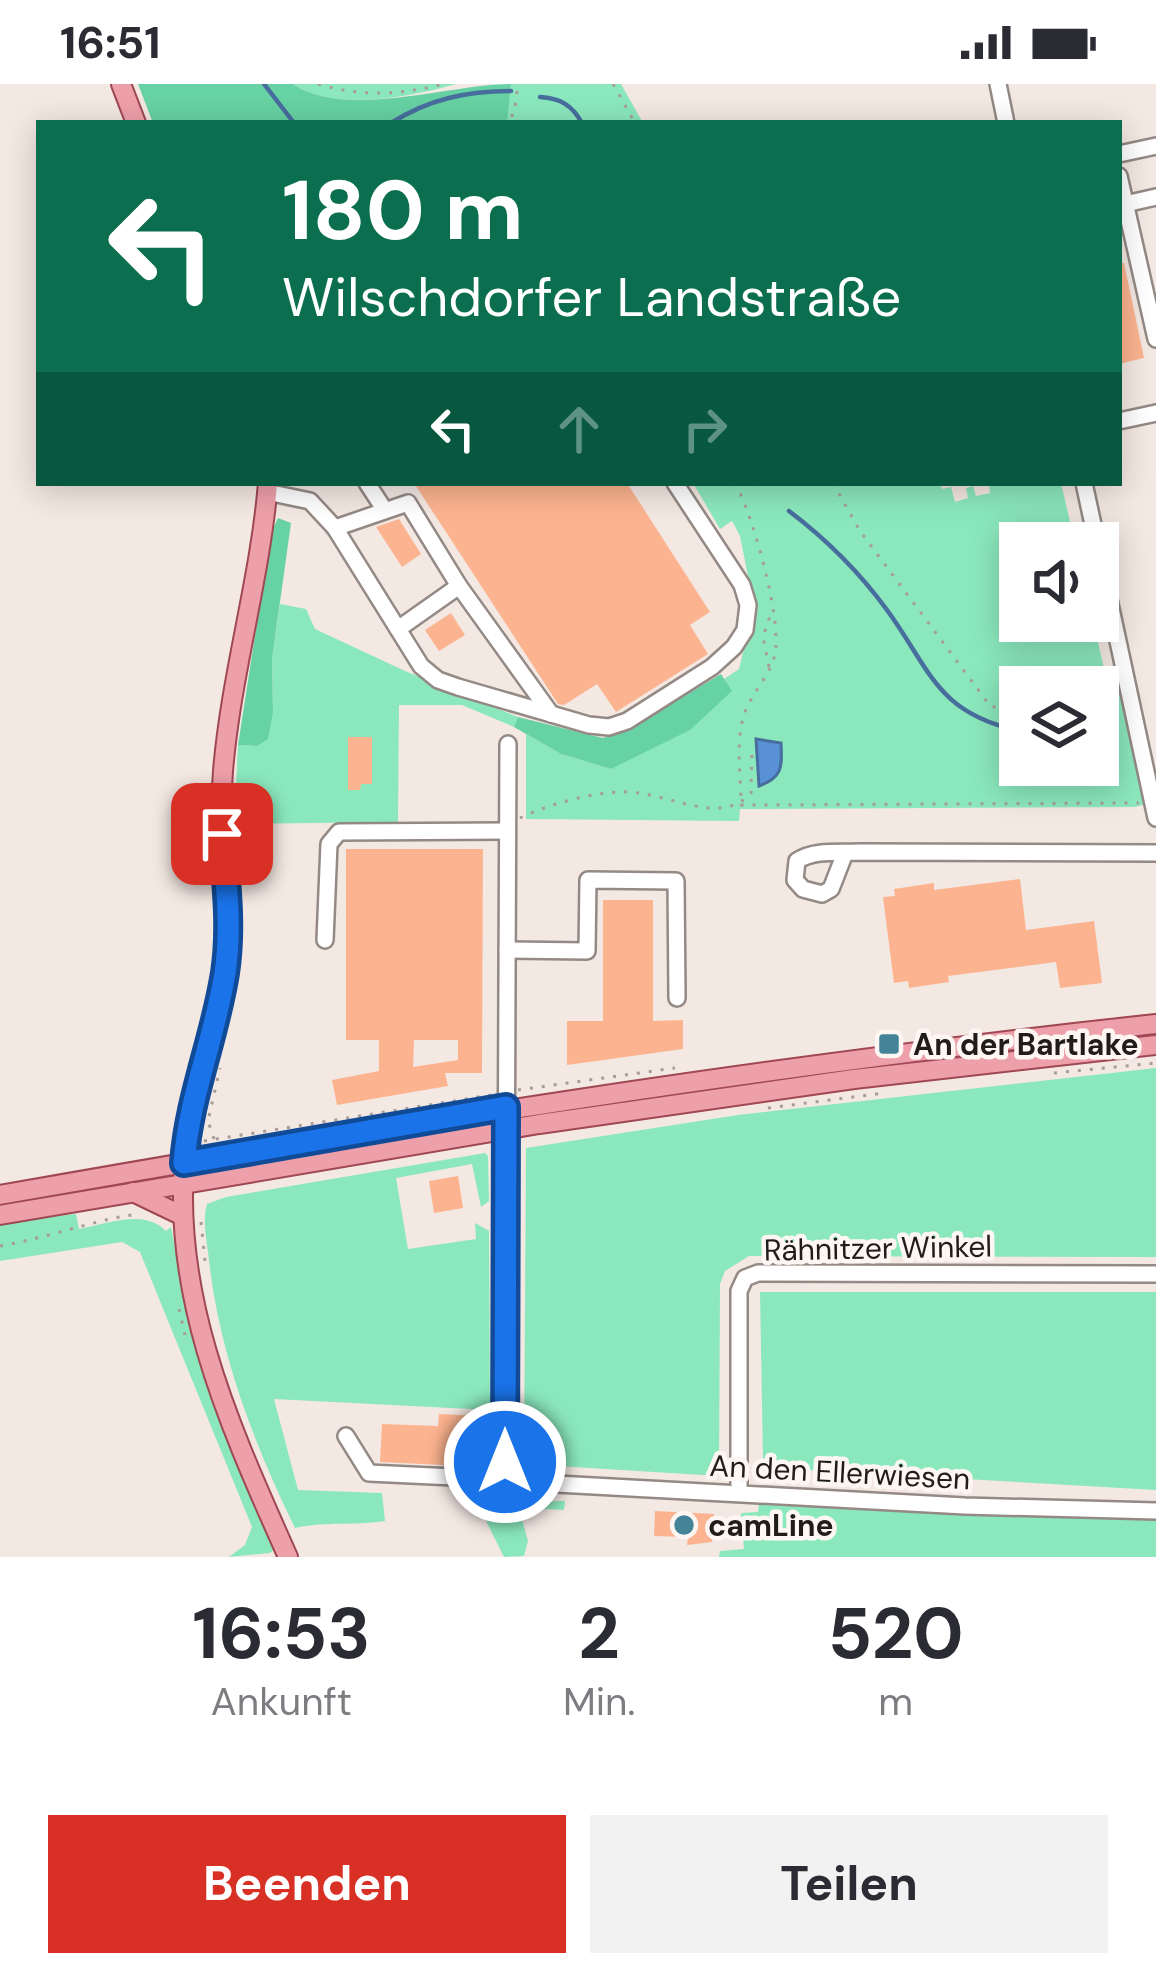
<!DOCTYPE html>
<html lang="de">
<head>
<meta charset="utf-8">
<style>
	:root { --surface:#fff; --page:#f2f2f3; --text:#2b2b33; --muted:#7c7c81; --accent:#d93025 }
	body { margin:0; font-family:"DM Sans",sans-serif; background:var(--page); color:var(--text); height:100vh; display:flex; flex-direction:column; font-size:45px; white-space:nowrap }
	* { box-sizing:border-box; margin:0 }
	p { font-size:39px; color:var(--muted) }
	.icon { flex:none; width:66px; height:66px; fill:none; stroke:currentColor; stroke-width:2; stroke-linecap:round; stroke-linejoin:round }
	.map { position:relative; height:1473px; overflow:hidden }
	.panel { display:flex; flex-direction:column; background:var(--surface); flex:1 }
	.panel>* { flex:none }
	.guide { position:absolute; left:36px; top:36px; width:1086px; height:366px; border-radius:0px; box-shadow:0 6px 30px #0003; background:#0b6e4f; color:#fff; overflow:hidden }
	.controls { position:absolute; left:999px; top:438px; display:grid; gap:24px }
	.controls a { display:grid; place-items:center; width:120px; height:120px; border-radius:0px; background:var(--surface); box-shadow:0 6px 30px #0003; font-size:60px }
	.pin { position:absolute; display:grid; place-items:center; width:102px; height:102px; color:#fff; margin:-51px; border-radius:24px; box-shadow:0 6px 18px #0006 }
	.me { position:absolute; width:132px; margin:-66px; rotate:0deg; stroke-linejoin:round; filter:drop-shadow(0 0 9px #0008) }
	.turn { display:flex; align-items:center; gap:42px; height:252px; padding:0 48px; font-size:54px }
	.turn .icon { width:156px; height:156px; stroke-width:2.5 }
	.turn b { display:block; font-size:84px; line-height:102px }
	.lanes { display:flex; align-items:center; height:114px; padding:0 48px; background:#0003; justify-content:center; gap:60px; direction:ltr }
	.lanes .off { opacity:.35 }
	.eta { display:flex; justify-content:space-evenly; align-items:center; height:204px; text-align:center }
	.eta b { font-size:72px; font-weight:700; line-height:84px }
	.cta { display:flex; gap:24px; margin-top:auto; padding:24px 48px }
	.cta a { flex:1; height:138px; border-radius:0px; background:var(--accent); color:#fff; font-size:48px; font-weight:700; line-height:138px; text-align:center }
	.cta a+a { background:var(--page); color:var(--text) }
	.status { display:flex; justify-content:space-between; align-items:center; height:84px; padding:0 60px; background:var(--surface); direction:ltr }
	.status svg { height:33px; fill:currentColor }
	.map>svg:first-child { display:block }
	.green { fill:#8be8bd; fill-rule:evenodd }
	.forest { fill:#67d2a3 }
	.water { fill:#5991d7; stroke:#486e9e; stroke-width:3 }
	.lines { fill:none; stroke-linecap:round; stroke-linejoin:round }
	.stream { stroke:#486e9e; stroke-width:4.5 }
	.building { fill:#fcb490; fill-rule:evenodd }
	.minor-casing { stroke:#948984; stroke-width:20 }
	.major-casing { stroke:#9f4853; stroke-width:22 }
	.path { stroke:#a69d98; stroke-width:3; stroke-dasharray:3 9; stroke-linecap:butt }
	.minor { stroke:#fff; stroke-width:15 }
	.major { stroke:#eea0aa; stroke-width:18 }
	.route-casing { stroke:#114b97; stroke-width:30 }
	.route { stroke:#1a73e8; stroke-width:21 }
	.poi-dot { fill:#448398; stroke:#fdf6f3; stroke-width:4.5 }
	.labels { text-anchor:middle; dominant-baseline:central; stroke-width:9; stroke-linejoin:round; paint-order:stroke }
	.poi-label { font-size:30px; font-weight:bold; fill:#201c1a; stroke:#fdf6f3; text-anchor:start }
	.street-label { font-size:30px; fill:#201c1a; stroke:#fdf6f3 }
</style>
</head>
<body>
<div class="status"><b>16:51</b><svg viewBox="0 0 49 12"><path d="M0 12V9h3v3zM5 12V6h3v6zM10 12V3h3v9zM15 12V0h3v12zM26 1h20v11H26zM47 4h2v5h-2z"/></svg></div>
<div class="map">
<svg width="1156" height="1473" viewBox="0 0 1156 1473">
	<rect width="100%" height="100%" fill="#f4e8e2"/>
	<g class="green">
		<path d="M293,0H456C411,13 334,28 293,0Z"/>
		<path d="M511,0H621L643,39H506Z"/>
		<path d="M693,399H940L942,405L951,403L955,418L968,414L966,404L973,402L976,412L990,409L989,399H1061L1075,459H1020V537H1093L1109,606L1134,603L1156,718L1134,723L740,725L739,737L526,735V650L561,670L611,685L731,607L724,595L739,585L754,523L740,452L732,437L720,445ZM1020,603H1098V681H1020Z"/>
		<path d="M280,520L306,525L315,545L405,587L518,633L514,643L462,621H399L398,738L234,740L238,661L257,662L273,628L272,575Z"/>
		<path d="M1156,984V1173L749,1172L725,1187L720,1200L719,1392L524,1380L526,1064L738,1031Z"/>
		<path d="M485,1069L488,1072L489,1117L481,1123L472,1080L396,1094L408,1165L476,1155L475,1139L489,1147L490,1326L274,1315L298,1406L382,1409L385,1437C354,1442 325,1437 295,1444C254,1360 219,1269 209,1176C207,1157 202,1138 207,1120L226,1113Z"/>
		<path d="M76,1130L79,1145C106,1140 144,1124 166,1147L171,1143L194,1260L276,1464L270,1469L229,1473L245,1461L252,1443L140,1168L122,1158L0,1177V1138Z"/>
		<path d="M760,1208H1156V1406L771,1384L763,1377Z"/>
		<path d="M484,1402H495C511,1423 541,1417 565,1417L564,1426L524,1424L521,1432L528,1457L524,1472L504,1473L487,1439Z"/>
		<path d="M759,1418L1156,1432V1473H719L720,1467L744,1465L741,1429L758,1428Z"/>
	</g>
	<g class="forest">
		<path d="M138,0H293C346,36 450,0 511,0L507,39H153Z"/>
		<path d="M278,434L291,439L272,575L273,628L268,655L257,662L238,661L271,449Z"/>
		<path d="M721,590L732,607L690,646L611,685L561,670L514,643L518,633L603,654L630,644Z"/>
	</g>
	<path class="water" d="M756,655L781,659C782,683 783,693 759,702Z"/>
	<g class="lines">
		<g class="stream">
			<path d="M264,0L294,39"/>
			<path d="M540,13C560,14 572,21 582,39"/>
			<path d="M391,39C429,15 467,7 511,7"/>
			<path d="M759,399V400"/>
			<path d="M789,427C826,455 860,489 887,526C931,586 936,629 1020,647"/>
			<path d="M1098,645L1106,644"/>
		</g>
	</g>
	<g class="building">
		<path d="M1119,179H1124L1144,274L1119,280Z"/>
		<path d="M414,399H627L710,528L690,541L708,570L616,628L597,600L564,621L558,620Z"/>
		<path d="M399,435L421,470L402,483L376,443Z"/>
		<path d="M451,529L465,551L439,567L425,546Z"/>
		<path d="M348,653H372V700H361L360,706H348Z"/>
		<path d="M346,765H483L482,989H445L448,1002L337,1021L332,996L379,987V956H346ZM414,956H458V976L413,983Z"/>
		<path d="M1020,795L1026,846L1094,837L1102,899L1060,904L1056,878L948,892L949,898L909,904L908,897L894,899L883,813L895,812L894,805L934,799V806Z"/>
		<path d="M603,816H653V937L683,936V965L567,981V937H603Z"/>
		<path d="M458,1092L463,1124L434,1129L429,1097Z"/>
		<path d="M439,1330L482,1332L480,1371L465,1370L464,1382L380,1378L382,1340L438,1342Z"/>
		<path d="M655,1427L714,1430L712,1458L687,1461L688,1453L654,1452Z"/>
	</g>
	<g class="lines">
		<defs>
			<g id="minor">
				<path d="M998,0L1006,39"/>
				<path d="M1119,70L1156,62"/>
				<path d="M1119,92L1156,255"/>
				<path d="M1125,120L1156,113"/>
				<path d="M1119,337L1156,329"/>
				<path d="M367,399L384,425"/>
				<path d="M1084,399L1097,459"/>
				<path d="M267,408L310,417L335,444L421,582L438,596L458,603L589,641L609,643L627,637L712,583L734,563L745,546L748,521L742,501L675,399"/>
				<path d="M335,444L408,419L459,502L551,630"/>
				<path d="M1098,464L1156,734"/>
				<path d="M398,545L459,502"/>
				<path d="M508,660L505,1378L510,1392L520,1398L965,1422L1156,1427"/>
				<path d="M845,769L831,805L822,810L803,805L795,796L797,777C814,765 841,769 861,768L1156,769"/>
				<path d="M325,856L329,760L339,748L507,747"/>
				<path d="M507,866L587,867L588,796L676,797L677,914"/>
				<path d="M346,1352L369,1389L496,1395L510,1392"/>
				<path d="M739,1409V1207L745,1194L758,1189L1156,1190"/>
			</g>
			<g id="major">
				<path d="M121,0L136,39"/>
				<path d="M268,399C260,496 231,590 223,687C218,747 233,808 228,868C222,932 195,992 187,1055C166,1203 229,1341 288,1473"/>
				<path d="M133,1108L183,1132"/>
				<path d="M0,1111C384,1043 768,981 1156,940"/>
				<path d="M0,1131L539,1040L854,995L1156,961"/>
			</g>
		</defs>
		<use href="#minor" class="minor-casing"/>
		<use href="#major" class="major-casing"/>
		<g class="path">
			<path d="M318,0C362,13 400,11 444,0"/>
			<path d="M613,0L635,39"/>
			<path d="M501,39L514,30L518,0"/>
			<path d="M735,399C753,431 782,535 775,570C770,592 753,607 745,628C735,656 741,692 741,721L1139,719"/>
			<path d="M833,399L860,447L991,623L1020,621"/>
			<path d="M769,583L763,553L771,529"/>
			<path d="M1098,615L1113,614"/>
			<path d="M520,734C547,721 589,709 619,708C664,705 719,745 751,709L752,664"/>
			<path d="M1054,989L1156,979"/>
			<path d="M518,1006L675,984"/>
			<path d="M768,1024L884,1009"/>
			<path d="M214,1055L208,1037L220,984"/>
			<path d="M204,1057L491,1011"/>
			<path d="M201,1138L205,1177"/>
			<path d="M0,1162C47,1154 90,1137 137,1130"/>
			<path d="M179,1225L185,1251"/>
		</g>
		<use href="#minor" class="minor"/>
		<use href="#major" class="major"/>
	</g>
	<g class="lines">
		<defs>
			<path id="route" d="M222,750C226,796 232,843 225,889C215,953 189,1013 184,1079L506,1023L505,1378"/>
		</defs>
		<use href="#route" class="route-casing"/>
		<use href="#route" class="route"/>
	</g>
	<g class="poi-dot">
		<rect x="877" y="948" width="24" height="24" rx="6"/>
		<circle cx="684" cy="1441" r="12"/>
	</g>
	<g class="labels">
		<g class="poi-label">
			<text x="913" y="960">An der Bartlake</text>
			<text x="708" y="1441">camLine</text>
		</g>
		<g class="street-label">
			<text transform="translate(878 1164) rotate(-1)">Rähnitzer Winkel</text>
			<text transform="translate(840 1388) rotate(3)">An den Ellerwiesen</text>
		</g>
	</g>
</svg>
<div class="controls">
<a><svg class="icon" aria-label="sound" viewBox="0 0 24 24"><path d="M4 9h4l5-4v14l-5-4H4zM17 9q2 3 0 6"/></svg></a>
<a><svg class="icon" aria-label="layers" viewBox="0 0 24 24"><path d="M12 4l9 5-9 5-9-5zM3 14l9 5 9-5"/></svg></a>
</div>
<div class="pin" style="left:222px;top:750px;background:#d93025"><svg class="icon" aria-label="arrive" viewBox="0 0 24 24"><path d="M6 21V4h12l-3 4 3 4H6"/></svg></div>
<svg class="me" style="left:505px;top:1378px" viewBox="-20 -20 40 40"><circle r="17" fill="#1a73e8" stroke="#fff" stroke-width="3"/><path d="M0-11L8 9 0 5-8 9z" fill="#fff"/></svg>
<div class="guide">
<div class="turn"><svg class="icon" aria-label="left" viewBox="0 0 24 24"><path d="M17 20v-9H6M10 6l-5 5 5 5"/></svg><div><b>180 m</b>Wilschdorfer Landstraße</div></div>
<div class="lanes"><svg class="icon" aria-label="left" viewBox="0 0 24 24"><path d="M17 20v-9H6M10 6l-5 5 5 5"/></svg><svg class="icon off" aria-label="ahead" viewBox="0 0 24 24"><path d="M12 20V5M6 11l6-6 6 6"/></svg><svg class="icon off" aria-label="right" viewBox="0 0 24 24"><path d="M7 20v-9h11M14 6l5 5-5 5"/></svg></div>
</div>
</div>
<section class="panel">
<div class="eta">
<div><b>16:53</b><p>Ankunft</p></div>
<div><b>2</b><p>Min.</p></div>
<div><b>520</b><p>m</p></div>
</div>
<div class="cta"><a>Beenden</a><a>Teilen</a></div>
</section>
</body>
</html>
